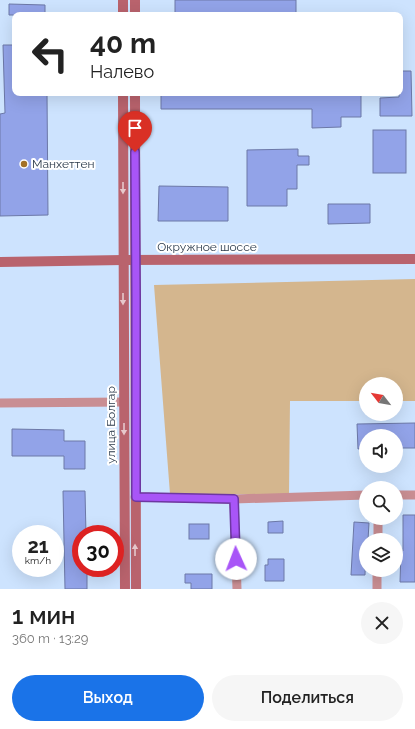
<!DOCTYPE html>
<html lang="ru">
<head>
<meta charset="utf-8">
<style>
	:root { --surface:#fff; --page:#f6f6f6; --text:#222; --muted:#767676; --accent:#1a73e8 }
	body { margin:0; font-family:Raleway,sans-serif; background:var(--page); color:var(--text); height:100vh; display:flex; flex-direction:column; font-size:15px; white-space:nowrap }
	* { box-sizing:border-box; margin:0 }
	p { font-size:13px; color:var(--muted) }
	.icon { flex:none; width:22px; height:22px; fill:none; stroke:currentColor; stroke-width:2; stroke-linecap:round; stroke-linejoin:round }
	.map { position:relative; height:589px; overflow:hidden }
	.side { display:flex; flex-direction:column; background:var(--surface); flex:1 }
	.side>* { flex:none }
	.banner { position:absolute; left:12px; top:12px; width:391px; height:84px; border-radius:8px; box-shadow:0 4px 16px #0002; background:#fff; color:var(--text); overflow:hidden }
	.needle { width:26px; rotate:301deg }
	.controls { position:absolute; left:359px; top:377px; display:grid; gap:8px }
	.controls a { display:grid; place-items:center; width:44px; height:44px; border-radius:50%; background:var(--surface); box-shadow:0 4px 16px #0002; font-size:20px }
	.speed { position:absolute; left:12px; top:525px; display:flex; gap:8px; font-size:20px; font-weight:700; text-align:center }
	.speed>* { display:grid; place-content:center; width:52px; height:52px; border-radius:50%; background:var(--surface); box-shadow:0 4px 16px #0002; line-height:1 }
	.speed small { font-size:10px; font-weight:400 }
	.speed .limit { border:6px solid #d22; background:#fff; color:#111 }
	.pin { position:absolute; display:grid; place-items:center; width:34px; height:34px; color:#fff; margin:-41px -17px; border-radius:50% 50% 50% 0; rotate:-45deg; box-shadow:0 0 4px #0007 }
	.pin .icon { rotate:45deg }
	.me { position:absolute; width:44px; margin:-22px; rotate:358deg; stroke-linejoin:round; filter:drop-shadow(0 0 3px #0008) }
	.turn { display:flex; align-items:center; gap:14px; height:84px; padding:0 12px; font-size:18px }
	.turn .icon { width:52px; height:52px; stroke-width:2.5 }
	.turn b { display:block; font-size:28px; line-height:34px }
	.round { display:grid; place-items:center; flex:none; width:42px; height:42px; border-radius:21px; background:var(--page) }
	.head { display:flex; align-items:center; justify-content:space-between; height:68px; padding:0 12px }
	h1 { font-size:24px; font-weight:600; line-height:30px }
	.cta { display:flex; gap:8px; margin-top:auto; padding:8px 12px }
	.cta a { flex:1; height:46px; border-radius:24px; background:var(--accent); color:#fff; font-size:16px; font-weight:600; line-height:46px; text-align:center }
	.cta a+a { background:var(--page); color:var(--text) }
	.map>svg:first-child { display:block }
	.green { fill:#d4b68e }
	.building { fill:#92a3e8; stroke:#6c78a7 }
	.lines { fill:none; stroke-linecap:round; stroke-linejoin:round }
	.street { stroke:#c98e93; stroke-width:9 }
	.secondary { stroke:#b9636d; stroke-width:10 }
	.oneway { fill:#e6c8cc }
	.route-casing { stroke:#6d37a1; stroke-width:10 }
	.route { stroke:#a855f7; stroke-width:7 }
	.poi-dot { fill:#a37127; stroke:#fff; stroke-width:1.5 }
	.labels { text-anchor:middle; dominant-baseline:central; stroke-width:4; stroke-linejoin:round; paint-order:stroke }
	.poi-label { font-size:12px; fill:#2b3a4b; stroke:#fff; text-anchor:start }
	.street-label { font-size:12px; fill:#2b3a4b; stroke:#fff }
</style>
</head>
<body>
<div class="map">
<svg width="415" height="589" viewBox="0 0 415 589">
	<rect width="100%" height="100%" fill="#cde3fe"/>
	<path class="green" d="M415,279V401H396V384H366V401H290L289,494H170L154,285Z"/>
	<g class="building">
		<path d="M175,0H296V13H291V15H175Z"/>
		<path d="M9,4L45,5V15H9Z"/>
		<path d="M3,45H15V93H47L48,215L0,216V114L5,113Z"/>
		<path d="M400,71H411L412,116H380V98L399,97Z"/>
		<path d="M161,93H361V117H341V127L312,128V109H161Z"/>
		<rect x="373" y="130" width="33" height="43"/>
		<path d="M298,149V156H309V165H297V189H287V206H247V150Z"/>
		<path d="M159,186L228,187V221H158Z"/>
		<path d="M328,204H370V223L328,224Z"/>
		<path d="M415,423V448H396V436H366V448L358,449L357,424Z"/>
		<path d="M12,429L64,430V441H85V469H64V456H12Z"/>
		<path d="M63,491H85L86,534H81V568H87V589H65Z"/>
		<path d="M403,515H415V582H400L401,551H403Z"/>
		<path d="M283,521V533H268V522Z"/>
		<path d="M354,522L369,523L368,540H366L365,575H351Z"/>
		<rect x="189" y="524" width="20" height="15"/>
		<path d="M268,559H284V581H265V565H268Z"/>
		<path d="M185,574H212V589H191V583H185Z"/>
	</g>
	<g class="lines">
		<g class="street">
			<path d="M0,403L124,402"/>
			<path d="M396,495H415"/>
			<path d="M135,497L234,499L366,495"/>
			<path d="M234,499L237,589"/>
			<path d="M378,540V518"/>
			<path d="M377,589V570"/>
		</g>
		<g class="secondary">
			<path d="M123,0V15"/>
			<path d="M135,0V15"/>
			<path d="M123,93L125,589"/>
			<path d="M135,93L136,589"/>
			<path d="M0,262L123,260L415,259"/>
		</g>
	</g>
	<defs><path id="oneway-solid" d="M-6-.8H1V-3.2L6.5 0L1 3.2V.8H-6Z"/></defs>
	<g class="oneway">
		<use href="#oneway-solid" transform="translate(123 188) rotate(90)"/>
		<use href="#oneway-solid" transform="translate(123 299) rotate(90)"/>
		<use href="#oneway-solid" transform="translate(124 429) rotate(90)"/>
		<use href="#oneway-solid" transform="translate(135 550) rotate(-90)"/>
	</g>
	<g class="lines">
		<defs>
			<path id="route" d="M135,152L136,296V497L234,499L236,559"/>
		</defs>
		<use href="#route" class="route-casing"/>
		<use href="#route" class="route"/>
	</g>
	<circle class="poi-dot" cx="24" cy="164" r="4"/>
	<g class="labels">
		<g class="poi-label">
			<text x="32" y="164">Манхеттен</text>
		</g>
		<g class="street-label">
			<text x="207" y="247">Окружное шоссе</text>
			<text transform="translate(111 425) rotate(-90)">улица Болгар</text>
		</g>
	</g>
</svg>
<div class="controls">
<a><svg class="needle" viewBox="-14 -14 28 28"><path d="M0-13l5 13h-10z" fill="#e53935"/><path d="M0 13l5-13h-10z" fill="#767676"/></svg></a>
<a><svg class="icon" aria-label="sound" viewBox="0 0 24 24"><path d="M4 9h4l5-4v14l-5-4H4zM17 9q2 3 0 6"/></svg></a>
<a><svg class="icon" aria-label="search" viewBox="0 0 24 24"><circle cx="10" cy="10" r="6"/><path d="M15 15l6 6"/></svg></a>
<a><svg class="icon" aria-label="layers" viewBox="0 0 24 24"><path d="M12 4l9 5-9 5-9-5zM3 14l9 5 9-5"/></svg></a>
</div>
<div class="speed"><div>21<small>km/h</small></div><div class="limit">30</div></div>
<div class="pin" style="left:135px;top:152px;background:#d93025"><svg class="icon" aria-label="arrive" viewBox="0 0 24 24"><path d="M6 21V4h12l-3 4 3 4H6"/></svg></div>
<svg class="me" style="left:236px;top:559px" viewBox="-20 -20 40 40"><circle r="19" fill="#fff"/><path d="M0-13L10 11 0 6-10 11z" fill="#a855f7"/></svg>
<div class="banner">
<div class="turn"><svg class="icon" aria-label="left" viewBox="0 0 24 24"><path d="M17 20v-9H6M10 6l-5 5 5 5"/></svg><div><b>40 m</b>Налево</div></div>
</div>
</div>
<section class="side">
<div class="head"><div><h1>1 мин</h1><p>360 m · 13:29</p></div><a class="round"><svg class="icon" aria-label="close" viewBox="0 0 24 24"><path d="M6 6l12 12M18 6L6 18"/></svg></a></div>
<div class="cta"><a>Выход</a><a>Поделиться</a></div>
</section>
</body>
</html>
